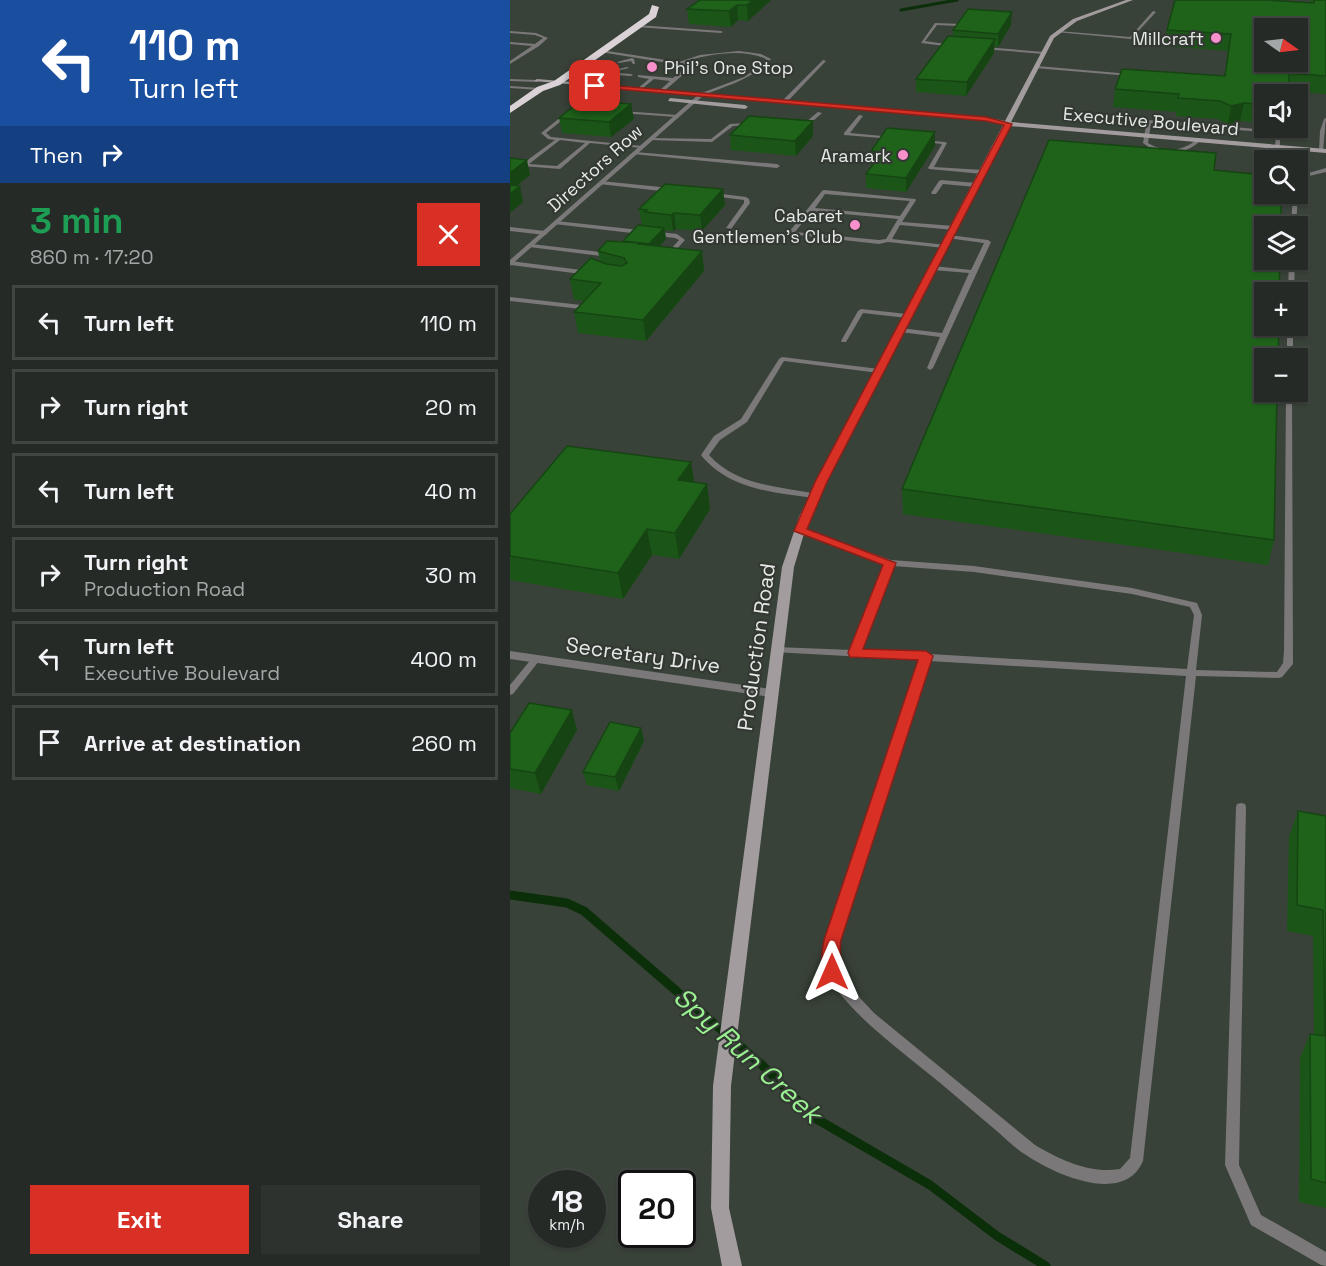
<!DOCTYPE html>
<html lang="en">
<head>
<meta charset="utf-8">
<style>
	:root { --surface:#262a26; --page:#2e322e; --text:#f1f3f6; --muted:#a4a7a7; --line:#424643; --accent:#d93025 }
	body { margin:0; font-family:"Space Grotesk",sans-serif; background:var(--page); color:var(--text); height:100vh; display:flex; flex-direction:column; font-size:22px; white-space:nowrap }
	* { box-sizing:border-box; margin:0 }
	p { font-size:20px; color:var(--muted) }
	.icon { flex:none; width:33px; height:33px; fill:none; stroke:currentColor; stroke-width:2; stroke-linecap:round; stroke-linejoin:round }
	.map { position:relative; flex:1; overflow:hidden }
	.details { display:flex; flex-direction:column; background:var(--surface); width:510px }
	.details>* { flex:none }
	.banner { background:#1a4fa0; color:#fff; overflow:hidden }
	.needle { width:39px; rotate:104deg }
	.tools { position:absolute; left:744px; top:18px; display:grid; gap:12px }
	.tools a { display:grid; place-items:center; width:54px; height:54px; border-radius:0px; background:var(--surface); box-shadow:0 2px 4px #0004,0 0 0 2px var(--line); font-size:30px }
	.speed { position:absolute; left:18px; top:1170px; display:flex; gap:12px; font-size:30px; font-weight:700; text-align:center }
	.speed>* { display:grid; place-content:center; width:78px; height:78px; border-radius:50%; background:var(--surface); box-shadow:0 2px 4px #0004,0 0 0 2px var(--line); line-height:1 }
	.speed small { font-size:15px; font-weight:400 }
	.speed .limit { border:3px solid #111; border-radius:9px; background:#fff; color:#111 }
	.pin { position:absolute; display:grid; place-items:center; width:51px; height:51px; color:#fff; margin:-26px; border-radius:12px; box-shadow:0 3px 9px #0006 }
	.me { position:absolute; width:66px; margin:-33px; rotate:0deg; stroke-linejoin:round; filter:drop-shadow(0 0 4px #0008) }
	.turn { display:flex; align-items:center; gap:21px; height:126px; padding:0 30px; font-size:27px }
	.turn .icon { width:78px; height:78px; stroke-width:2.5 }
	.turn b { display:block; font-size:42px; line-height:51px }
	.then { display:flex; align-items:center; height:57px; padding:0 30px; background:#0003; gap:12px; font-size:22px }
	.round { display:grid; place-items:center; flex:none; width:63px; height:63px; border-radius:0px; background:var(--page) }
	.overview { display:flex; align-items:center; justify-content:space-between; height:102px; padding:0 30px }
	h1 { font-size:36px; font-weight:800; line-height:45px; color:#1e9e55 }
	.button { display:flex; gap:12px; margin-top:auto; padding:12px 30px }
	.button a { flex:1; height:69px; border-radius:0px; background:var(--accent); color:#fff; font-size:24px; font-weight:800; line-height:69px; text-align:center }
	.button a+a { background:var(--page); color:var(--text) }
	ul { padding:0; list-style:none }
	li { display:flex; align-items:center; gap:18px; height:75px; margin:0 12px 9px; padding:0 18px; border:3px solid var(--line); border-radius:0px }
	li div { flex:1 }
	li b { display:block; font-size:22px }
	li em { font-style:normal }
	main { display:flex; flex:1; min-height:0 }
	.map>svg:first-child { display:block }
	.built { fill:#394238; fill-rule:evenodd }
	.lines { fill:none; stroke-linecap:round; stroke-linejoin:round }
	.stream-far1 { stroke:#0b2f09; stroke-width:3 }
	.stream { stroke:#0b2f09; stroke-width:9 }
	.lane { fill:#7b787a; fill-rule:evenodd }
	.street { fill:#7b787a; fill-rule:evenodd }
	.secondary { fill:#a29c9f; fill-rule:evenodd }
	.highway { fill:#dad2d6; fill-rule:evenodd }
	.wall { fill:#1b5517 }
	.shaded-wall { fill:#164513 }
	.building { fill:#1f631b; stroke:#164513; stroke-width:1.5; fill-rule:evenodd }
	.route { fill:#d93025; stroke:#8d1f18; stroke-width:1.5 }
	.poi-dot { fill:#f890cc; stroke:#333833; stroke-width:2 }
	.labels { text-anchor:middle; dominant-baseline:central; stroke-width:4.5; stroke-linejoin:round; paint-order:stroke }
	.far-poi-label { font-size:18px; fill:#e6e9e6; stroke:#333833; text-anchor:end }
	.far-street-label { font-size:18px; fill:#e6e9e6; stroke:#333833 }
	.street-label { font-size:21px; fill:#e6e9e6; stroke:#333833 }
	.near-water-label { font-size:27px; font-style:italic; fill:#9af292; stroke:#333833 }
</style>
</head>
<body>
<main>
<section class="details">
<div class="banner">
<div class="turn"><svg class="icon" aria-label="left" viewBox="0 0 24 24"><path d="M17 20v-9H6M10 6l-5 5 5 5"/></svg><div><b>110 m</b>Turn left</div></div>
<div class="then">Then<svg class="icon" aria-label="right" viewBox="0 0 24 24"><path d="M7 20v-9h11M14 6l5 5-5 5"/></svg></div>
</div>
<div class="overview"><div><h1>3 min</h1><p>860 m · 17:20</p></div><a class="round" style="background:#d93025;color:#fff"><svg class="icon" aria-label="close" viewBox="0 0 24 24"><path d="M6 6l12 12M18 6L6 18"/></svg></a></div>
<ul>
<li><svg class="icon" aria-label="left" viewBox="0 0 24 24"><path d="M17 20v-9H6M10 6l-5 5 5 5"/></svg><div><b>Turn left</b></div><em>110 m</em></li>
<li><svg class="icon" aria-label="right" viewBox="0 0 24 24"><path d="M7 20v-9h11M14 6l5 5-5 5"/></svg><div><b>Turn right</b></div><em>20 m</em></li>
<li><svg class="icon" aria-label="left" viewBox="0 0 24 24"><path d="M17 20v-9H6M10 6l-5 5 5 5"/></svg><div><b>Turn left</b></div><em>40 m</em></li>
<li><svg class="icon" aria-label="right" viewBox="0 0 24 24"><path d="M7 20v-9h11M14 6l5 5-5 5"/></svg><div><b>Turn right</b><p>Production Road</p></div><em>30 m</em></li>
<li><svg class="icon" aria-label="left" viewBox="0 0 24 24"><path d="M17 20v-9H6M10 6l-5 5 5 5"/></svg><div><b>Turn left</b><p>Executive Boulevard</p></div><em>400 m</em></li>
<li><svg class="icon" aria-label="arrive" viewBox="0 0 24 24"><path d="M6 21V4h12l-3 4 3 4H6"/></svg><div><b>Arrive at destination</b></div><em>260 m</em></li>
</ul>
<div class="button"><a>Exit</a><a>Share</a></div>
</section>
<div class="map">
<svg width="816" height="1266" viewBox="0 0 816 1266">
	<rect width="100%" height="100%" fill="#333833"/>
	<path class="built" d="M0,0H816V1266H0ZM754,28H788V62H754ZM754,94H788V128H754ZM754,160H788V194H754ZM754,226H788V260H754ZM754,292H788V326H754ZM754,358H788V392H754ZM32,1184H82V1234H32ZM122,1184H172V1234H122Z"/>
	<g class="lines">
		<path class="stream-far1" d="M391,10L447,0"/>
		<path class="stream" d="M0,895L57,903L74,911L252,1065L305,1118L420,1185L487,1236L536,1266"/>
		<g class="lane">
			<path d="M643,11L646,12L621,39L546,32L548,31L620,37Z"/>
			<path d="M425,23L452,24L446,33L444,32L448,26L427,25L415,41L442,45L443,47L411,43Z"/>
			<path d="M127,25L211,31L213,32L211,33L126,27Z"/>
			<path d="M0,31L26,33L38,38L29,46L0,64V61L22,46L0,44V42L25,44L33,38L25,35L0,33Z"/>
			<path d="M474,47L534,52L536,53L534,54L473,49Z"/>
			<path d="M91,50L169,62L190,55L229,51L251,54L261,59C242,80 216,86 191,96L189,94L234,77L250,66L256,59C233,48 198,54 174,62L178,63L182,67L153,92L149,91L160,81L144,79L129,91L127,89L139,79L128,77V75L163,78L177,66L90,52Z"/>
			<path d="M122,58L124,59L125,64H123L121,61L109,63L107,62Z"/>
			<path d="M313,60L316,61L276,103H272V101Z"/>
			<path d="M101,66L108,69L117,67L119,68L107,71L99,68Z"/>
			<path d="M527,66L620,74L622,75L620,76L525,68Z"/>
			<path d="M66,69L121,74L123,75L121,76L103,75L85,87L83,85L98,75L64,71Z"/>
			<path d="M0,79L27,80L29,81L27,82L0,81Z"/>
			<path d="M0,86L30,88L32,89L30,90L0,88Z"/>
			<path d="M112,111L167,115L169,116L167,117L110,113Z"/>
			<path d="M308,112L312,113L295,128H291V126Z"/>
			<path d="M56,113L60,114L36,133L41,137L132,146L134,147L132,148L80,143L50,169L12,166V164L45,140L38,139L31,133ZM50,140L75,143L47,166L19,164Z"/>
			<path d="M349,115L353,116L340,133L383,137L385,138L383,139L334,135V133Z"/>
			<path d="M816,118L813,151L811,152L809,151L810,131L814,119Z"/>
			<path d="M637,120L770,131V160H764L766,133L641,123L638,143C654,153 673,152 687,139L691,140C676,156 650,157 633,143Z"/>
			<path d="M240,123H242V125L223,126L202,142L141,140L139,139L141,138L201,139L220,124Z"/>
			<path d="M412,140L435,142L437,143L424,167L473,170L476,172L473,174L419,169L418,168L432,144L414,142H412Z"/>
			<path d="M125,152L267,164L270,166L267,168L123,154V152Z"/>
			<path d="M816,168V172L799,176L788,184V181L795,174Z"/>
			<path d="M431,180L466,183L469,185L466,187L433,184L426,194H422L421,193L429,181Z"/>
			<path d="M91,181L160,188L163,190L160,192L89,184V182Z"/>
			<path d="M314,190L405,199L406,200L392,222L444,226L447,228L444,230L390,225L382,239L436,245V247L434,248L378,242L369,244L279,234V232L312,191ZM315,194L400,201L390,216L305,208ZM302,211L388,219L376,239L369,240L285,232Z"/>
			<path d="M204,193L236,197L239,199L240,203L221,229L216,228L234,203V200L202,196V194Z"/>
			<path d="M788,193L786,226H781L783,194Z"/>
			<path d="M46,221L167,234L175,240L159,258L157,259L154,257L169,240L165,238L44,224L43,223Z"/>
			<path d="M0,227L35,231L38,233L35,235L0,231Z"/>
			<path d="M439,235L478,240L481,242L423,368L420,370L417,368L430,337L390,332L387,330L390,328L432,333L459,273L423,270L420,268L423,266L461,270L474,243L437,238V236Z"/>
			<path d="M21,244L99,253L102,255L99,257L19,247L18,246Z"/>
			<path d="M779,260H785L784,292H778Z"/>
			<path d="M0,261L79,271L82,273L79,275L1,265Z"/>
			<path d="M0,297L71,305L74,307L71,309L0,301Z"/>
			<path d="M351,309L397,314L400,316L397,318L353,313L336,342H332L331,341L348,311Z"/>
			<rect x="777" y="326" width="6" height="32"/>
			<path d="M272,357L369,369L372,371L369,373L274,361L237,422L210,440L199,455C227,486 268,486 307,494L308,496L304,498C264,493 218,489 191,455L204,436L231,419L269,359Z"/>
			<path d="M776,392H782L783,664L772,677L769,678L686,676L633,1161C614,1206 544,1174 516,1155C506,1149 497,1140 488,1132C468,1115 449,1099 429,1082C395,1054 339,1014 318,976C312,965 315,951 317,940L410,660L263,652L261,650L263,648L266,647L342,650L375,564L287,533L286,531L290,529H293L381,560L464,566L622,588L687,603L692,615L686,670L767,672L773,663L774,651ZM383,566L464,572L622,594L680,607L684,615L677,669L420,654L416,653L413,654L351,650ZM419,661L676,676L620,1158L610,1169C580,1174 550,1160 525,1145L364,1013L337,984L328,971L326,955L329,940Z"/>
			<path d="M26,656L29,657L31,659L29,661L3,694L0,695V685L23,657Z"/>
			<path d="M731,803L735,804L736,807L729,1165L751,1215L816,1252V1266L811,1265L741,1225L715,1165L726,807L727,804Z"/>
		</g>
		<g class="street">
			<path d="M189,94L194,95L0,266V260Z"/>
			<path d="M0,651L261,689L265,690L267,693L265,696L261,697L0,659Z"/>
		</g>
		<g class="secondary">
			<path d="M616,0H623L567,21L544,38L501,122L816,149V153L499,126L316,482L299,517L284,567L221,1086L219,1208L232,1266H212L201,1208L203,1086L272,567L289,517L306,482L493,125L475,121L24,81L27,79L475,117L495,121L540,36L563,19Z"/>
			<path d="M160,98L235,105L238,107L235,109L158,101Z"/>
		</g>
		<path class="highway" d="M142,5L149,7L146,17L50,85L33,91L0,113V106L27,87L44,81L139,14Z"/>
	</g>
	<g class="wall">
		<path d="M261,0L238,21L228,20L221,27L179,24L177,9Z"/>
		<path d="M800,0H816V94L779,91L754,94V123L730,121L718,124L707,119L666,116V112L603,107L605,89L715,76L718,51L655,46L657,30L800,3Z"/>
		<path d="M501,25L488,47L484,46V53L456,96L406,92V79L443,36V30Z"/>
		<path d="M49,118L124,119L101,137L52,133Z"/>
		<path d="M220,135L303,136L286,156L221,150Z"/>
		<path d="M425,146L396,192L356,188V174L362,165H361V151Z"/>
		<path d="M215,205L192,231L166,229L163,231L155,230L156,239L149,247L192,251L194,271L136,341L68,333L64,312L74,301L64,300L60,279L90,261L88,251L113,242V241L132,225L129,209Z"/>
		<path d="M184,483L197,484L200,509L169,559L142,555L113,599L0,580V514Z"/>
		<path d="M392,489L764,540L758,565L393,514Z"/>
		<path d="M131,728L134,741L109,791L77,785L73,772Z"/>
		<path d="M67,730L31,794L0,788V733Z"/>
		<path d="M788,811L816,816V1208L789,1202L790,1058L800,1034H804L803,936L777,931L779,837Z"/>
	</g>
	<g class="shaded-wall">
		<path d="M243,0H261L238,21L237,5Z"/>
		<path d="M227,5L228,20L221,27L219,11Z"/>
		<path d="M502,12L501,25L488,47V34Z"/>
		<path d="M485,39L484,53L456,96L457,82Z"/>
		<path d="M734,103L730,121L718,124L721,106Z"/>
		<path d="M121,104L124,119L101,137L99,122Z"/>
		<path d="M303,121V136L286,156L285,141Z"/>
		<path d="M425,132V146L396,192V178Z"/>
		<path d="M17,160L20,175L0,191V173Z"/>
		<path d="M10,186L13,202L0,213V194Z"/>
		<path d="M213,189L215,205L192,231L190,215Z"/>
		<path d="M164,213L166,229L163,231L161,215Z"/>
		<path d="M154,228L156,239L141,255L139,244Z"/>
		<path d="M192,251L194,271L136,341L133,320Z"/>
		<path d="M181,462L185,487L168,480Z"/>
		<path d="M197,484L200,509L169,559L165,533Z"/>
		<path d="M137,529L142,555L113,599L108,573Z"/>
		<path d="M62,710L67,730L31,794L25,773Z"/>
		<path d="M131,728L134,741L109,791L105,777Z"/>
	</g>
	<g class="building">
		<path d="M190,0H243L237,5H227L219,11L177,9Z"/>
		<path d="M665,0H758L804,3V0H816V76L779,73V94H754V105L734,103L721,106L710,101L668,98L669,94L605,89L612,69L715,76L721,34L657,30ZM754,28H788V62H754Z"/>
		<path d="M458,9L502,12L488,34L443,30Z"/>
		<path d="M438,36L485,39L457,82L406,79Z"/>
		<path d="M72,100L121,104L99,122L49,118Z"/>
		<path d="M239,116L303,121L285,141L220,135Z"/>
		<path d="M377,128L425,132L396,178L356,174L372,152L361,151Z"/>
		<path d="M539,140L706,153L704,170L754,175V194H771V226H754V260H770L769,292H754V326H769L768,358H754V392H767L764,540L392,489Z"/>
		<path d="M0,158L17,160L0,173Z"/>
		<path d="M155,184L213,189L190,215L164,213L161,215L135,212L137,210L129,209Z"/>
		<path d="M0,185L10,186L0,194Z"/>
		<path d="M128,225L154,228L139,244L113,241Z"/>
		<path d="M97,241L131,243L129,244L192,251L133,320L64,312L91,283L60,279L81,258L96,264L112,266L117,263L114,258L88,251Z"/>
		<path d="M57,446L181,462L168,480L197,484L165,533L137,529L108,573L0,556V514Z"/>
		<path d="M19,703L62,710L25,773L0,769V733Z"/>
		<path d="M100,722L131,728L105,777L73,772Z"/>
		<path d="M788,811L816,816V1183L801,1179L800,1034L815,1036L813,910L787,905Z"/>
	</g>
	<path class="route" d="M85,84L476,117L502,124L317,482L297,529L386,563L353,649L416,651L423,656L331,940C329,951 332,969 329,977L322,980L316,977C310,965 311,953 314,940L408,660L340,657L338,653L373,565L284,531L305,482L494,125L476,121L83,87Z"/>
	<g class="poi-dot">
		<circle cx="706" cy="38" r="6"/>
		<circle cx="142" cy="67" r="6"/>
		<circle cx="393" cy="155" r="6"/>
		<circle cx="345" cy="225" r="6"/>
	</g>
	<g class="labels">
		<g class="far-poi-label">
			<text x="694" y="38">Millcraft</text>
			<text x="154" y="67" text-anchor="start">Phil's One Stop</text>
			<text x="381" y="155">Aramark</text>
			<text x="333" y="215">Cabaret<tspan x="333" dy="21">Gentlemen's Club</tspan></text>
		</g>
		<g class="far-street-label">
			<text transform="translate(641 121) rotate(5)">Executive Boulevard</text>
			<text transform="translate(85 168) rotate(-42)">Directors Row</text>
		</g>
		<g class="street-label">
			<text transform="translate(246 647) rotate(-82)">Production Road</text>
			<text transform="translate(133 655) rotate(8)">Secretary Drive</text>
		</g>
		<g class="near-water-label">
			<text transform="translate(238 1055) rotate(42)">Spy Run Creek</text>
		</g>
	</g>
</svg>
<div class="tools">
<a><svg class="needle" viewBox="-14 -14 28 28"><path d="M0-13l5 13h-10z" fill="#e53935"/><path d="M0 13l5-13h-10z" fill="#a4a7a7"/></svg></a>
<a><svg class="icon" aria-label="sound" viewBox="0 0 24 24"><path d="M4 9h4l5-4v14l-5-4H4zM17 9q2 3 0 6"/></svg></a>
<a><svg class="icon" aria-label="search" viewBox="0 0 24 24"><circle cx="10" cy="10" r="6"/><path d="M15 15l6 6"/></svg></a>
<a><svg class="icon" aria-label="layers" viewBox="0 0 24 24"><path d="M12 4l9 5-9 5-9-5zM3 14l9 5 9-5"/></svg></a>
<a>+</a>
<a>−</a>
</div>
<div class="speed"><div>18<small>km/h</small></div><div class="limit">20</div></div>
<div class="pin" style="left:85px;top:86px;background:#d93025"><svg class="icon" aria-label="arrive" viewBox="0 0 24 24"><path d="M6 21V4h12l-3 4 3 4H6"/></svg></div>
<svg class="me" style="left:322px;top:972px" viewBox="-20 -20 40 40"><path d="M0-17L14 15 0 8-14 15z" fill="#d93025" stroke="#fff" stroke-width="4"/></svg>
</div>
</main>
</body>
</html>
